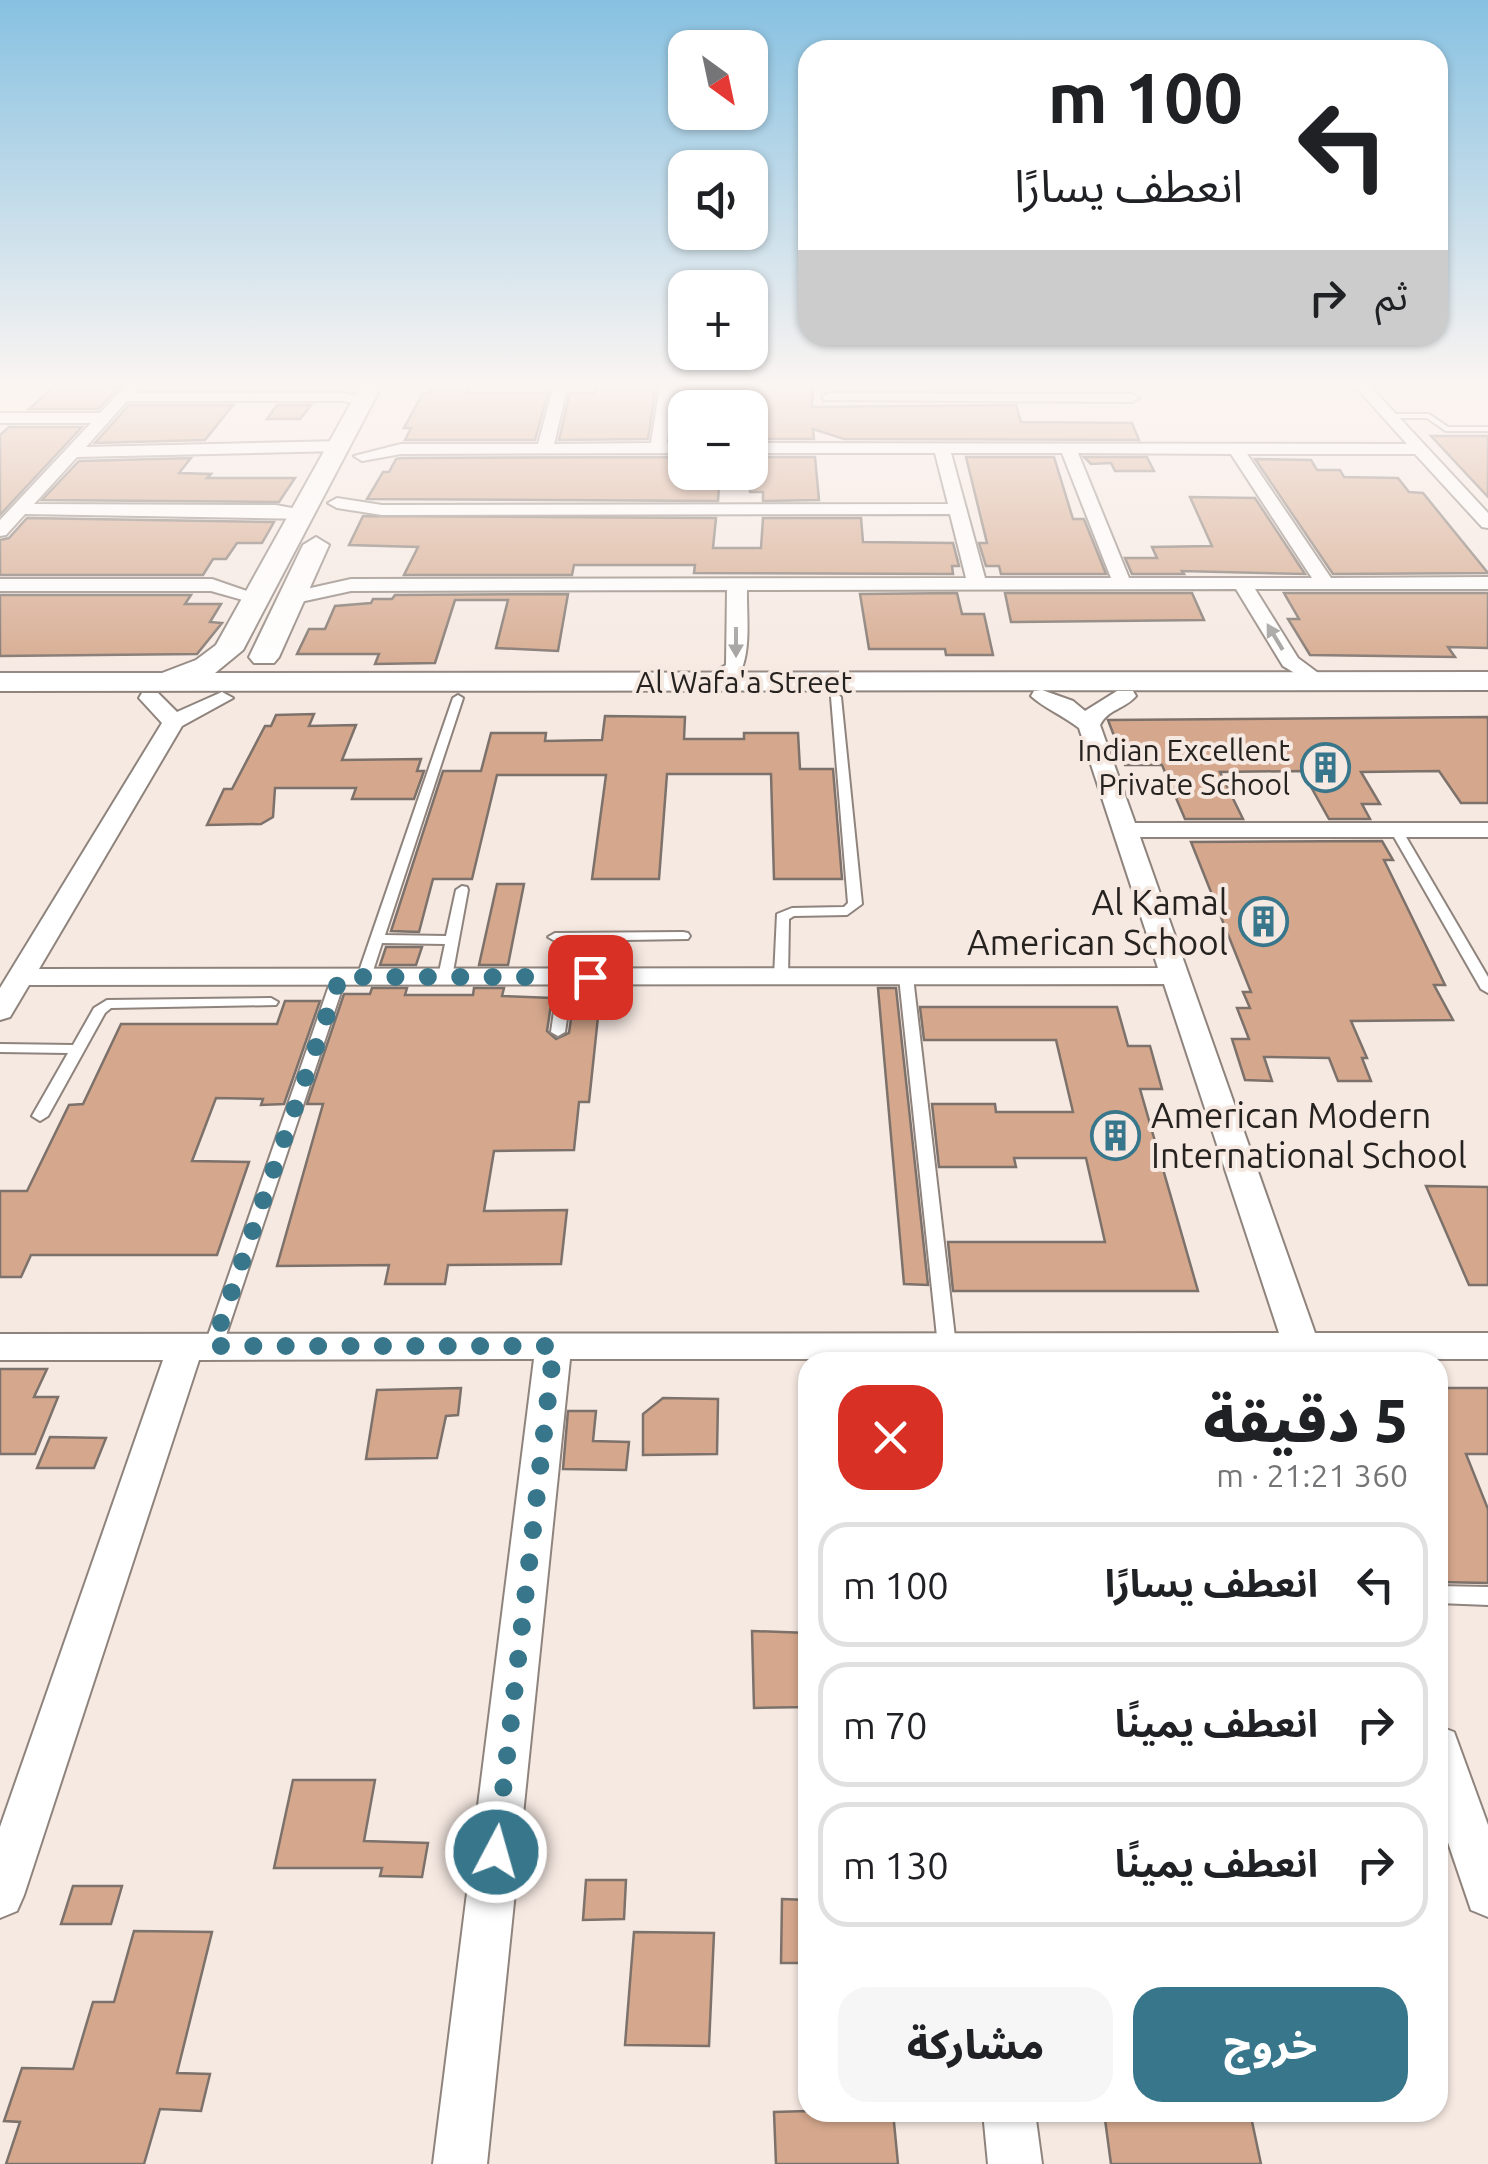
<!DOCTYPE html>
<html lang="ar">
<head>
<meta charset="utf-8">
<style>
	:root { --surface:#fff; --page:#f6f6f6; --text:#202124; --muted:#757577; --line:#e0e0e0; --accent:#37768b }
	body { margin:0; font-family:Ubuntu,"Noto Sans Arabic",sans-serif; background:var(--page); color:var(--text); direction:rtl; height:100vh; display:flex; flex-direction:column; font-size:38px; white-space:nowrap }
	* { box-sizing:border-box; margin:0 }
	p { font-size:32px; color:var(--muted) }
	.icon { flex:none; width:55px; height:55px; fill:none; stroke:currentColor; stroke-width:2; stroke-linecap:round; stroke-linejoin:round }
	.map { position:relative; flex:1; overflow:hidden; direction:ltr }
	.panel { position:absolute; left:798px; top:1352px; width:650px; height:770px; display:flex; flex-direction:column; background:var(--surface); border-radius:30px; box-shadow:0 2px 8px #0004; direction:rtl }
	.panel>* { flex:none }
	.top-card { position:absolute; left:798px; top:40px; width:650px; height:305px; border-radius:30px; box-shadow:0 2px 8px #0004; direction:rtl; background:#fff; color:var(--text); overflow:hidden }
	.needle { width:65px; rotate:147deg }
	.tools { position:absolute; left:668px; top:30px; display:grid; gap:20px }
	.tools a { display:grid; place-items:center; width:100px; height:100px; border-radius:20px; background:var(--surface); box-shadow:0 2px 8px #0004; font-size:50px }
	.pin { position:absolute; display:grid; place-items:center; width:85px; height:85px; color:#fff; margin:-42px; border-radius:20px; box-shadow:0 5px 15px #0006 }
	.me { position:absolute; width:110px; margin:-55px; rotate:6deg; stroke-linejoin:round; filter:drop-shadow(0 0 8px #0008) }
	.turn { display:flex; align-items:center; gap:35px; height:210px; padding:0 40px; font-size:45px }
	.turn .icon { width:130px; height:130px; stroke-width:2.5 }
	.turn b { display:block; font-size:70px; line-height:85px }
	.then { display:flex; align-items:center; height:95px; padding:0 40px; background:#0003; gap:20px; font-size:38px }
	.round { display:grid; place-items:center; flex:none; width:105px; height:105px; border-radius:30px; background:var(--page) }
	.summary { display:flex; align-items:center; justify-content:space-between; height:170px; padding:0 40px }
	h1 { font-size:60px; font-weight:800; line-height:75px }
	.primary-button { display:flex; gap:20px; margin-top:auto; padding:20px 40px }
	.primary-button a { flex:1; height:115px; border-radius:30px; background:var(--accent); color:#fff; font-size:40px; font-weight:800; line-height:115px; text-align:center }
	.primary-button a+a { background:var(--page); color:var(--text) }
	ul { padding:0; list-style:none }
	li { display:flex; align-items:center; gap:30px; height:125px; margin:0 20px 15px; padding:0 20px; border:5px solid var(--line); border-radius:30px }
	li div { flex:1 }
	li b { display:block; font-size:38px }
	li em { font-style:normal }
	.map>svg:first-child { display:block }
	.building { fill:#d5a88d; stroke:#7d726b; stroke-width:2.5 }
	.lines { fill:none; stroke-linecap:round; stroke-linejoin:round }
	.lane-casing { stroke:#8f847d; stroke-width:4 }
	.street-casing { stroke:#8f847d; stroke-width:4 }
	.secondary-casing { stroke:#8f847d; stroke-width:4 }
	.lane { fill:#fff; fill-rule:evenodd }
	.street { fill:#fff; fill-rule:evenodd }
	.secondary { fill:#fff; fill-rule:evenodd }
	.oneway { fill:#9d9c9a }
	.route { stroke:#37768b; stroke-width:18; stroke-dasharray:0 32.4 }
	.labels { text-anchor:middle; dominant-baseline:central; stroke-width:8; stroke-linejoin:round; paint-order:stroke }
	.far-street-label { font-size:30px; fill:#26221f; stroke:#f6e9e2 }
	.far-poi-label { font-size:30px; fill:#26221f; stroke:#f6e9e2; text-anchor:end }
	.poi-label { font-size:35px; fill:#26221f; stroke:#f6e9e2; text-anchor:end }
</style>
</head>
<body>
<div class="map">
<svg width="1488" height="2164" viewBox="0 0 1488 2164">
	<rect width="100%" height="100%" fill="#f6e9e2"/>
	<g class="building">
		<path d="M56,385H91L119,388L98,409H29Z"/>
		<path d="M433,385H469L466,393H548L535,440H405L411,428H404L423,393H429Z"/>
		<path d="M595,385H656L648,439L559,440L570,393H595Z"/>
		<path d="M678,385L813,387L812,407L1016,405L1021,422L1132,423L1139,440L844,439L813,429L814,439H750V408H685V439H671Z"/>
		<path d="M129,405H233L205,440L95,443Z"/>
		<path d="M277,405H311L300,419H267Z"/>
		<path d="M9,427H82L0,515V435Z"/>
		<path d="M1431,436H1488V497Z"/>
		<path d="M685,457V472H720L718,501L367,499L383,472H389L396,459L401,458Z"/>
		<path d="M750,457H815L819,500L763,501V492H750Z"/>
		<path d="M966,457H1054L1073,519H1084L1106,574H1001L999,566H986L979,543H987Z"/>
		<path d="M1084,457H1147L1154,471H1115L1111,463L1091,464Z"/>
		<path d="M191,458L179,473L211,474L207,478H295L279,502L42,500L79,461Z"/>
		<path d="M1255,459L1311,460L1317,470H1340L1344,477L1398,478L1409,492L1423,493L1488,573L1333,574Z"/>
		<path d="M1190,497L1255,498L1305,574L1182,571L1184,574H1132L1125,558H1157L1152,547L1212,546Z"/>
		<path d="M363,516L716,518L713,548H761L763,518H861L863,542L953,543L959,566H952L953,574L694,573L695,565H574L572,575H404L418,547L349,545Z"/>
		<path d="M27,518L274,522L262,543H237L226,559H213L203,575H0V540L9,538Z"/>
		<path d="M957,593L962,614H984L993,655H946L945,649H869L860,594Z"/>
		<path d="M1005,593H1192L1204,620L1011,622Z"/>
		<path d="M1284,593H1488V648L1448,647L1455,657L1310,655L1288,619H1299Z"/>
		<path d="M568,594L558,651L496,648L508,600H455L435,663L375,664L379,654H297L309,629H325L335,606L371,603L373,599H392L395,595Z"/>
		<path d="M0,595H191L185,604H221L210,622L222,623L197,654L0,656Z"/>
		<path d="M314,714L309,726L356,725L342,760L421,759L417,771H424L414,799H352L356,788H275L273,817L261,824L207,825L224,789H232L265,726H271L276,715Z"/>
		<path d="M605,716L685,717L684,739H744V733H798L800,769H833L842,879H774L771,774H667L659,879H592L606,775H497L472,879H433L419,932L391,931L443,771H481L491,733H546L545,741L602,740Z"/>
		<path d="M1488,717V803H1461L1439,771L1361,772L1380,804H1362L1370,819H1329L1302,771L1220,772L1243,819H1185L1162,765H1125L1108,720Z"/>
		<path d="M1382,841L1393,860H1384L1445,985H1434L1453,1020L1351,1021L1367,1058H1362L1371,1081H1338L1329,1058L1264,1057L1272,1081L1245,1080L1232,1039H1249L1237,1008H1250L1243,992H1251L1191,842Z"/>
		<path d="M497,884H524L508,965H479Z"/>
		<path d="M386,947H422L416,965H380Z"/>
		<path d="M372,988H407L405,995H473L474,988H504L502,996L552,998L547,1031L556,1039L569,1033L574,998H600L589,1102H579L574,1150L494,1151L484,1211L567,1210L561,1264L448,1265L445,1284H385L389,1265L277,1266L323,1104H307L344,994H370Z"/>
		<path d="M878,988H896L928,1285L904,1284Z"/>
		<path d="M285,1001H320L284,1104L261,1105L263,1099L216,1098L192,1161L249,1162L217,1255H31L21,1277H0V1191H27L69,1105L83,1104L121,1024H277Z"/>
		<path d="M920,1007H1117L1128,1046H1150L1162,1089H1140L1198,1291H953L948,1242H1105L1086,1158H1014L1016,1167H939L932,1104H995L996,1112H1073L1056,1040H924Z"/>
		<path d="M1426,1186L1488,1187V1285H1469Z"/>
		<path d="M0,1369H47L34,1397H58L35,1454H0Z"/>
		<path d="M461,1388L458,1415L446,1416L437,1458L366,1459L377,1390Z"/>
		<path d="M1438,1388H1488V1454H1466L1488,1509V1583L1438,1582Z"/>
		<path d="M663,1398L718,1399L717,1454L643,1455V1414Z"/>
		<path d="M568,1411H596L593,1441L629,1442L626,1470L563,1469Z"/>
		<path d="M50,1437L106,1438L94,1468H37Z"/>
		<path d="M752,1631L808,1633V1707L754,1708Z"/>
		<path d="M293,1780H375L364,1841L428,1843L422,1877L380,1876L382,1868H274Z"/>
		<path d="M586,1880H626L624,1919L583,1920Z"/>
		<path d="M73,1886H122L111,1924H61Z"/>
		<path d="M782,1899L808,1900V1963H781Z"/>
		<path d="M134,1931L212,1932L177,2073L210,2074L201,2111L160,2109L144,2164H6L20,2122L4,2121L22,2068L73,2069L93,2002H114Z"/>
		<path d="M634,1932L714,1933L709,2046L625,2045Z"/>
		<path d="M808,2111L893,2112L898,2164H776L774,2112Z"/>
		<path d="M1104,2112H1250L1261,2164H1111Z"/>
	</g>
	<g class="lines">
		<defs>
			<g id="lane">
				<path d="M1389,414H1429L1448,427H1488V431H1446L1427,418H1386Z"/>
				<path d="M836,694L841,697L862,904L847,915L794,916L789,919L788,977L781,981L774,977L777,914L792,908L844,907L848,903L831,697Z"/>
				<path d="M458,695L463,698L385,935L446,936L456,890L462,886L467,887L468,890L452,977L445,981L438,977L445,944L382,943L371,977L364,981L359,980L357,977L453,698Z"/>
				<path d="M1396,826L1402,830L1488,977V993L1481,989L1390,830Z"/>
				<path d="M683,932L688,933L690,936L688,939L625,940L622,977L615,981L608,977L612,941H555L548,937L555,933Z"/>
				<path d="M339,973L346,977L222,1347L219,1352L213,1353L207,1352L204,1347L332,977Z"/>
				<path d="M566,973L573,977L565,1032L558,1036L551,1032L559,977Z"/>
				<path d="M906,973L913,977L956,1346L953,1351L947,1352L941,1351L938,1346L899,977Z"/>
				<path d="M271,998L278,1002L276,1005L111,1008L105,1013L48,1116L40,1121L32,1116L68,1053L0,1052V1044L73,1045L94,1008L107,1000Z"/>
				<path d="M1438,1586L1488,1587V1605L1438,1603Z"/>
			</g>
			<g id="street">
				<path d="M126,385H141L135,393H344L372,401L364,406L344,401H127L86,447L340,441L348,446L340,451L77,457L34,504L276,505L308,511V519L25,514L6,535L0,536V520L91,423H0V413H100Z"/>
				<path d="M554,385H568L554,444L651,443L660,385H674L667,443H685V453L401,454L362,461L354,456L401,444H538Z"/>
				<path d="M1354,385H1369L1488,513V528L1482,527L1415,454H1247L1331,578L1488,577V589H1255L1298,658L1329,681L1318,687L1283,666L1236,589L747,590C746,625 759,700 700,687L697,682L726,665L727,590L351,591L291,604L281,598L284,594L351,579L966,578L950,514L382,515L337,508L328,503L337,498L382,505L948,504L935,453H750V443L1407,444ZM951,453H1062L1111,578H985ZM1078,453L1231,454L1312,578H1129Z"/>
				<path d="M829,393L1132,394L1139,398L1132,402L824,400L822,397Z"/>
				<path d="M0,579H212L267,598L257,604L211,591H0Z"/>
				<path d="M1042,690L1073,701L1085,711L1117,691H1133L1136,696C1125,709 1108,709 1100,725L1135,823H1488V837H1140L1315,1333H1488V1359H1324L1323,1362H1289L1288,1359H570L487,2164H433L534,1359L199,1360L24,1895L17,1911L0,1918V1827L163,1360H0V1334L1279,1333L1164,984L29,985L10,1017L0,1020V988L162,723L139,698L142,693H158L177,712L222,692L233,698L182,726L39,969L1158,968L1079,728C1064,716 1044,708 1031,696L1034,691Z"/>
				<path d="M1438,1726L1454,1732L1488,1825V1917L1471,1910L1438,1813Z"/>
				<path d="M983,2112H1035L1042,2164H988Z"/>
			</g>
			<g id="secondary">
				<path d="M361,385H382L243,650L215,673L1488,672V690L0,691V673H162L196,660L216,645Z"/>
				<path d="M316,537L329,545L279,657L274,663H254L249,657L303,545Z"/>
			</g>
		</defs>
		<use href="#lane" class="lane-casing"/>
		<use href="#street" class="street-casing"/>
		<use href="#secondary" class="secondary-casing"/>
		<use href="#lane" class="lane"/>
		<use href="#street" class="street"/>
		<use href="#secondary" class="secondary"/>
	</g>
	<defs><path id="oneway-solid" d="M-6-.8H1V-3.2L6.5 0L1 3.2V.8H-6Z" transform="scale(2.5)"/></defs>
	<g class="oneway">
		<use href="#oneway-solid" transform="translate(1275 637) rotate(-121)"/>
		<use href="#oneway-solid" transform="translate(736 642) rotate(90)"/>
	</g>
	<linearGradient id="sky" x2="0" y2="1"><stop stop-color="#87c1e1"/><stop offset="0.56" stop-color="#fbf5f2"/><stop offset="1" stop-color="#fbf5f2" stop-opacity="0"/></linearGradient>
	<rect width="1488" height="688" fill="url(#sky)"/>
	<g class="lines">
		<path class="route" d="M496,1852L554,1346H213L340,977H590"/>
	</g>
	<defs>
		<symbol id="building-ring" viewBox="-11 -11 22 22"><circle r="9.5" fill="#f6e9e2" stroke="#37768b" stroke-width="1.5"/><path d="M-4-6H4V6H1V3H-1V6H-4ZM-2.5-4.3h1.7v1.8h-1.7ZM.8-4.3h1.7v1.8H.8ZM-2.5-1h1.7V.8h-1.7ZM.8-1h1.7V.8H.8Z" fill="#37768b"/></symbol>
	</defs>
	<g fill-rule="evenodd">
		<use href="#building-ring" x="1298" y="740" width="55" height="55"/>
		<use href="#building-ring" x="1236" y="894" width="55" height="55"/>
		<use href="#building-ring" x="1088" y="1108" width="55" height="55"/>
	</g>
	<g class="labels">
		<g class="far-street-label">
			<text x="744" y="682">Al Wafa'a Street</text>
		</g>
		<g class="far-poi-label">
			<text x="1290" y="750">Indian Excellent<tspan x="1290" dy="34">Private School</tspan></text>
		</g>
		<g class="poi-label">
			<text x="1228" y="902">Al Kamal<tspan x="1228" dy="40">American School</tspan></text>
			<text x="1151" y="1115" text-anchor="start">American Modern<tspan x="1151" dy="40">International School</tspan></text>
		</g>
	</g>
</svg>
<div class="tools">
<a><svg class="needle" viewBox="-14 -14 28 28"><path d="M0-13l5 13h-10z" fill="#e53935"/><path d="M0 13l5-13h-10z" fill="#757577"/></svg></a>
<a><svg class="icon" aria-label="sound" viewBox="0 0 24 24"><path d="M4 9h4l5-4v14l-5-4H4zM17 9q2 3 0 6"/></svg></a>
<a>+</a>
<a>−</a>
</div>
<div class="pin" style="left:590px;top:977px;background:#d93025"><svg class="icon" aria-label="arrive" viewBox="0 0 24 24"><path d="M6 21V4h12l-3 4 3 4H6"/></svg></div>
<svg class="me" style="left:496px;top:1852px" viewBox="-20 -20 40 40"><circle r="17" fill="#37768b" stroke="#fff" stroke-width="3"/><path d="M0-11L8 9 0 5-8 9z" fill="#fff"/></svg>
<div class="top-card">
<div class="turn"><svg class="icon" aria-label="left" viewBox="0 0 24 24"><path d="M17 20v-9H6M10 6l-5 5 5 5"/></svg><div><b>100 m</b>انعطف يسارًا</div></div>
<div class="then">ثم<svg class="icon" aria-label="right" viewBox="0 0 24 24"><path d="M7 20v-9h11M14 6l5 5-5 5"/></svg></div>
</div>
<section class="panel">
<div class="summary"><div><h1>5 دقيقة</h1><p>360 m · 21:21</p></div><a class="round" style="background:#d93025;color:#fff"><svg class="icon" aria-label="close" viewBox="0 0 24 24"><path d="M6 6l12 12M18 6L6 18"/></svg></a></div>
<ul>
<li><svg class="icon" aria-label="left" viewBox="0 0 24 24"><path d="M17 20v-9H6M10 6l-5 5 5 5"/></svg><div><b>انعطف يسارًا</b></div><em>100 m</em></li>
<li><svg class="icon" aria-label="right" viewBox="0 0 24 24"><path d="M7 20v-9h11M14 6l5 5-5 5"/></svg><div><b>انعطف يمينًا</b></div><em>70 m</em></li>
<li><svg class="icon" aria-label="right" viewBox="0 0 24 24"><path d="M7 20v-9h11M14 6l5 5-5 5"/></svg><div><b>انعطف يمينًا</b></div><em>130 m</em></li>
</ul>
<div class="primary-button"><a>خروج</a><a>مشاركة</a></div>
</section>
</div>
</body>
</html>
